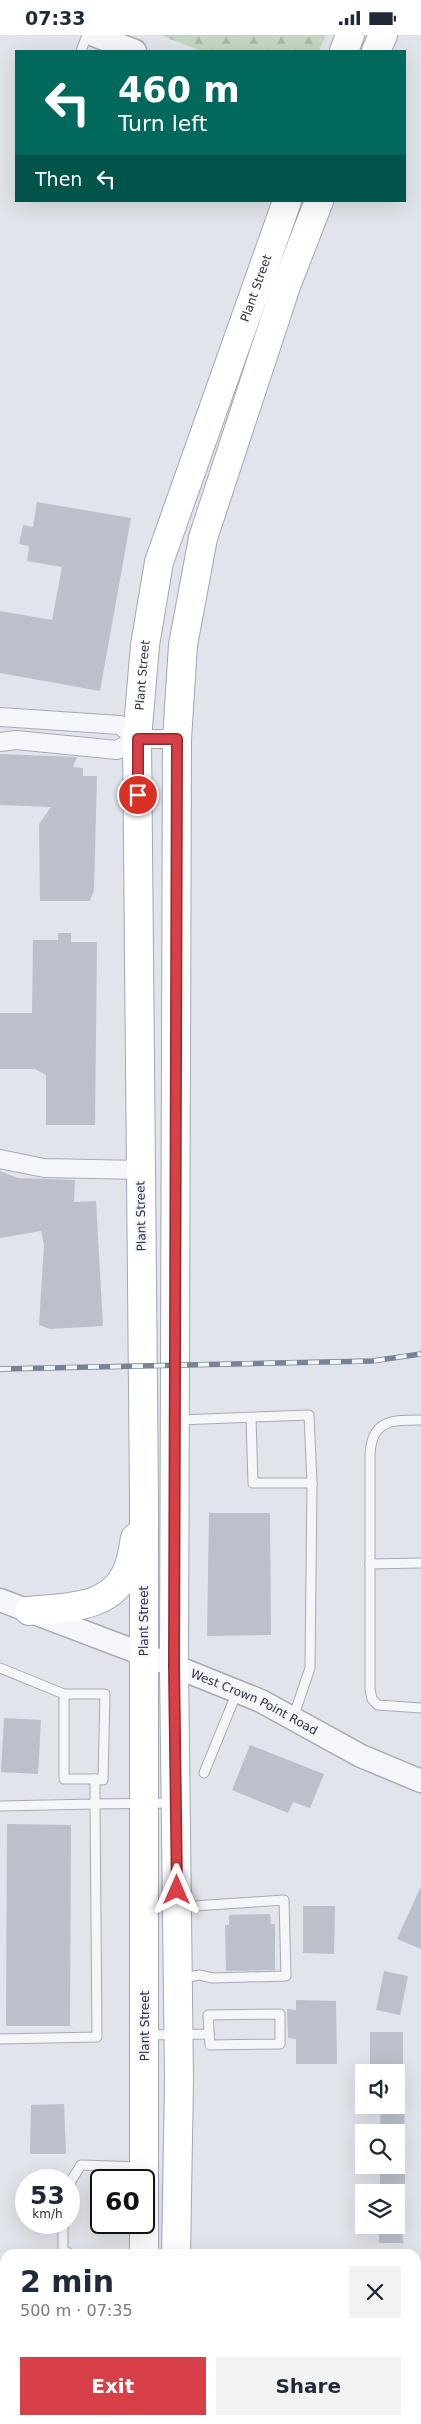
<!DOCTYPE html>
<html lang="en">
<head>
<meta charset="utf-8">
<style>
	:root { --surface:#fff; --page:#f2f2f3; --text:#1f2937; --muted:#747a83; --accent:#d74046 }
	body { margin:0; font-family:"DejaVu Sans",sans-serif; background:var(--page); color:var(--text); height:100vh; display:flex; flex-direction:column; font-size:19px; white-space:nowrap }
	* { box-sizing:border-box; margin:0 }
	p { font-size:16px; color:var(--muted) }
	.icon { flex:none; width:28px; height:28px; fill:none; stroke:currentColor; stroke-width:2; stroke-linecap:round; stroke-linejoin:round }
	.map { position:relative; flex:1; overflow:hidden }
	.details { position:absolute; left:0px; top:2214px; width:421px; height:176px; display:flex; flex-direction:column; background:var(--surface); border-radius:15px 15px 0 0; box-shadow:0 5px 20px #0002 }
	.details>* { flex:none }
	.hud { position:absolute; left:15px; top:15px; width:391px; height:152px; border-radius:0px; box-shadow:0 5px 20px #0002; background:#00695c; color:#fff; overflow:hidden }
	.fabs { position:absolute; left:355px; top:2029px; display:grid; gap:10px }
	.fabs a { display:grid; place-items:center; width:50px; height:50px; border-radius:0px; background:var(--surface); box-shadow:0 5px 20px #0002; font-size:25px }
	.speed { position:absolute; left:15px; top:2134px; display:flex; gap:10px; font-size:25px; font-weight:700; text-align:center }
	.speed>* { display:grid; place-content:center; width:65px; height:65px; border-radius:50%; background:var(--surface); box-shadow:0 5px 20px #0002; line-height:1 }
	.speed small { font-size:12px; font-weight:400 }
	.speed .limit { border:2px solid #111; border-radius:8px; background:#fff; color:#111 }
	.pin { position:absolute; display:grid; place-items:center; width:42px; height:42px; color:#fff; margin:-21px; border:2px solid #fff; border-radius:50%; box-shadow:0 1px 5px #0007 }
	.me { position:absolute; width:55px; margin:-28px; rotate:0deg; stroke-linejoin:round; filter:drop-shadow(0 0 4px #0008) }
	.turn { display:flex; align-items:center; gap:18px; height:105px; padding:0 20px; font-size:22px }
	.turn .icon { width:65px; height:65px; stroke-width:2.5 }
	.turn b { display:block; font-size:35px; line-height:42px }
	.then { display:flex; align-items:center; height:48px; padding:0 20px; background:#0003; gap:10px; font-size:19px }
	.round { display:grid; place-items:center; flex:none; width:52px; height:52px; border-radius:0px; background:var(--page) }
	.head { display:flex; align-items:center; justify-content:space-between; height:85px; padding:0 20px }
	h1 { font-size:30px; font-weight:800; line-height:38px }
	.button { display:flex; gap:10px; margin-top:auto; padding:10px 20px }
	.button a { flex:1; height:58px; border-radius:0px; background:var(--accent); color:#fff; font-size:20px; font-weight:800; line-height:58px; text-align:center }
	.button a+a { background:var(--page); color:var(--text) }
	.status { display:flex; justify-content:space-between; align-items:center; height:35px; padding:0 25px; background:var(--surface); direction:ltr }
	.status svg { height:14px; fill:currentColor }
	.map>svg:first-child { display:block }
	.forest { fill:url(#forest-firs) }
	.building { fill:#bbc0cb }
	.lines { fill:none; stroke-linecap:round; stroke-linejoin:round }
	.service-casing { stroke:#a7aab6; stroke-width:11 }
	.minor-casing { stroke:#a7aab6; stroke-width:20 }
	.tertiary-casing { stroke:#a7aab6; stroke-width:25 }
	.primary-casing { stroke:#a0a7b8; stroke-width:30 }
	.service { stroke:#f5f6f9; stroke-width:9 }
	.minor { stroke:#f5f6f9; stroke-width:18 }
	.tertiary { stroke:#f5f6f9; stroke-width:22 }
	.primary { stroke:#fff; stroke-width:28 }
	.rail-casing { stroke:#7a8296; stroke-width:5.5 }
	.rail { stroke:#f2f4f8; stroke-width:4; stroke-dasharray:11; stroke-linecap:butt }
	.route-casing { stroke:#8c2a2e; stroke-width:12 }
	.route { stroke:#d74046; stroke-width:9 }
	.labels { text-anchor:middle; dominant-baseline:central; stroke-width:4; stroke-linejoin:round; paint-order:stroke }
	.street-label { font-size:12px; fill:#293044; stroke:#f2f4f8 }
</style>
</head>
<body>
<div class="status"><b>07:33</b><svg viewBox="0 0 49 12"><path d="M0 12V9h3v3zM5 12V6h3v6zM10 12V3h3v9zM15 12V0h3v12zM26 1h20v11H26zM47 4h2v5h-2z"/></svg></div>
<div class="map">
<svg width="421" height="2389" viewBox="0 0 421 2389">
	<defs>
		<pattern id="forest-firs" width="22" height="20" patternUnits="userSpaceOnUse" patternTransform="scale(1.25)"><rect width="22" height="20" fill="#c5d6c2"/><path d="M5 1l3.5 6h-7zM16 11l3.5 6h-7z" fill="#a9b8a8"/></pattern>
	</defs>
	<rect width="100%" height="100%" fill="#e2e4eb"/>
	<path class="forest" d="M160,0H326L319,16H201Z"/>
	<g class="building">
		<path d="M37,467L131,483L100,656L0,638V576L52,585L62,532L27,526L29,511L19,509L23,490L33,492Z"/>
		<path d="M0,719L77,722L73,732L83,733V741H97L94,855L90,866H40L39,789L51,772L0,770Z"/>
		<path d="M58,898H71V907H97L95,1090H46V1040L35,1034H0V978H32L33,905H58Z"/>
		<path d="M0,1136L18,1143L75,1145L74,1167L96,1166L103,1291L50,1294L39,1290L44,1210L41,1196L0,1203Z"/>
		<path d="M209,1478H270L271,1600L207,1601Z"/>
		<path d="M4,1683L41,1685L38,1739L1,1737Z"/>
		<path d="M250,1710L324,1739L310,1773L293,1767L288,1778L232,1755Z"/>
		<path d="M7,1789L71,1790L70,1991H6Z"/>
		<path d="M421,1851V1914L397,1904Z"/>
		<path d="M303,1871H335L334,1919L303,1918Z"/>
		<path d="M270,1879L271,1889H275V1935L226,1936L225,1890H229V1880Z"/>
		<path d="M384,1936L408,1941L400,1980L376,1975Z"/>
		<path d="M296,1965L336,1966L337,2029H296V2004L288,2003L287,1974L296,1975Z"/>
		<rect x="370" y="1997" width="33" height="41"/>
		<path d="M64,2069L66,2119H30L31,2070Z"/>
		<path d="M381,2070H405L404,2095H380Z"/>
		<rect x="380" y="2130" width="25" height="22"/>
		<path d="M379,2190H402L403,2208H379Z"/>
	</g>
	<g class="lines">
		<defs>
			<g id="service">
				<path d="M81,16L87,0"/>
				<path d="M251,1383L253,1448H312"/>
				<path d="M179,1385L309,1380L312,1448L310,1633L293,1683"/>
				<path d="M421,1385C391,1385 370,1385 370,1423V1654L372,1664L378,1670L421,1673"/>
				<path d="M370,1529L421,1528"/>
				<path d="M0,1633L64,1659V1744H95V1769L0,1771"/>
				<path d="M64,1659H105L103,1745L95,1744"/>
				<path d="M204,1738L237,1657"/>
				<path d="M179,1872L284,1865L286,1941L213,1943L199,1940L180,1944"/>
				<path d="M280,1979V2009L210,2010L208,1980Z"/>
				<path d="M147,2000L209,1999"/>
				<path d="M0,2004L97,2002L95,1769L174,1768"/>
				<path d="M69,2156L71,2146L81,2130L142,2132"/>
				<path d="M63,2188V2215L70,2219"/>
				<path d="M217,2389L218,2385"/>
			</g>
			<g id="minor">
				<path d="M0,682L120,690L137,704"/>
				<path d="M0,707L16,705L117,715L137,704H177"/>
				<path d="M0,1124L44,1133L141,1135"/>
			</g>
			<g id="tertiary">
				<path d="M94,0L135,16"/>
				<path id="s1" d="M0,1565L174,1631L261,1666L361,1721L421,1746"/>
			</g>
			<g id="primary">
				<path d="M344,16L350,0"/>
				<path d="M376,16L383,0"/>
				<path d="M29,1576C65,1572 113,1575 128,1533C132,1524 133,1513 135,1503"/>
				<path id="s2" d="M144,2219V1463L137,704L145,610L159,527L287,166"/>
				<path d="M176,2219L179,2045L174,1631L177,704L183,610L203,503L286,251L319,166"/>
				<path d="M142,2389V2385"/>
				<path d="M173,2389V2385"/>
			</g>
		</defs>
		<use href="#service" class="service-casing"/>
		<use href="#minor" class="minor-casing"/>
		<use href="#tertiary" class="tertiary-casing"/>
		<use href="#primary" class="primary-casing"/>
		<use href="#service" class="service"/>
		<use href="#minor" class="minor"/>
		<use href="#tertiary" class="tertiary"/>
		<use href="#primary" class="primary"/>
		<defs>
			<path id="rail" d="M0,1334L372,1326L421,1319"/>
		</defs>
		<use href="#rail" class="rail-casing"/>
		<use href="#rail" class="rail"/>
	</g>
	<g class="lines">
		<defs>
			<path id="route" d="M138,760V704H177L174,1631L177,1855"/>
		</defs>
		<use href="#route" class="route-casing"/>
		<use href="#route" class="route"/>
	</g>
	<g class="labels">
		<g class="street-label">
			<text stroke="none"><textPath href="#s2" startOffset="1984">Plant Street</textPath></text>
			<text stroke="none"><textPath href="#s2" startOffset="1579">Plant Street</textPath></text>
			<text transform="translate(141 1181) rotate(-91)">Plant Street</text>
			<text transform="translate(144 1586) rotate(-90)">Plant Street</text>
			<text stroke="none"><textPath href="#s1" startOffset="274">West Crown Point Road</textPath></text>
			<text transform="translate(145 1991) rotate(-90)">Plant Street</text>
		</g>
	</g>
</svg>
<div class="fabs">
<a><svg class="icon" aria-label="sound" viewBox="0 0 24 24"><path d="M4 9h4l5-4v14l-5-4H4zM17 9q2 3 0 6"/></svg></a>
<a><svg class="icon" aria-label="search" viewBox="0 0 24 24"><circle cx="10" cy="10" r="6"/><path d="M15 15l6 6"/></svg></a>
<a><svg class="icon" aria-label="layers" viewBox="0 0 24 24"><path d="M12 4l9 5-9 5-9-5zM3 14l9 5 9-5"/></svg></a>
</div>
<div class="speed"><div>53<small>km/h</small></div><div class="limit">60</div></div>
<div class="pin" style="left:138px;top:760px;background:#d93025"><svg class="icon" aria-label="arrive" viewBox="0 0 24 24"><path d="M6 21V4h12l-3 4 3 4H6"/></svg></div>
<svg class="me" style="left:177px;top:1855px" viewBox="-20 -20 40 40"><path d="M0-17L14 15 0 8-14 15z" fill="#d74046" stroke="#fff" stroke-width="4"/></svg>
<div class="hud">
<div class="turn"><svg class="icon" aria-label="left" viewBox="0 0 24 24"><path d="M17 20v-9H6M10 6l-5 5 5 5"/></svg><div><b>460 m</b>Turn left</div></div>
<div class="then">Then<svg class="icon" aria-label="left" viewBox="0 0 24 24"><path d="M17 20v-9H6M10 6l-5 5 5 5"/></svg></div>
</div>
<section class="details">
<div class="head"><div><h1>2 min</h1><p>500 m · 07:35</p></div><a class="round"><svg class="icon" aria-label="close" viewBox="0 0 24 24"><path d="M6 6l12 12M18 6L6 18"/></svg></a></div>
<div class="button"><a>Exit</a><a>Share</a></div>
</section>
</div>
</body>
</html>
